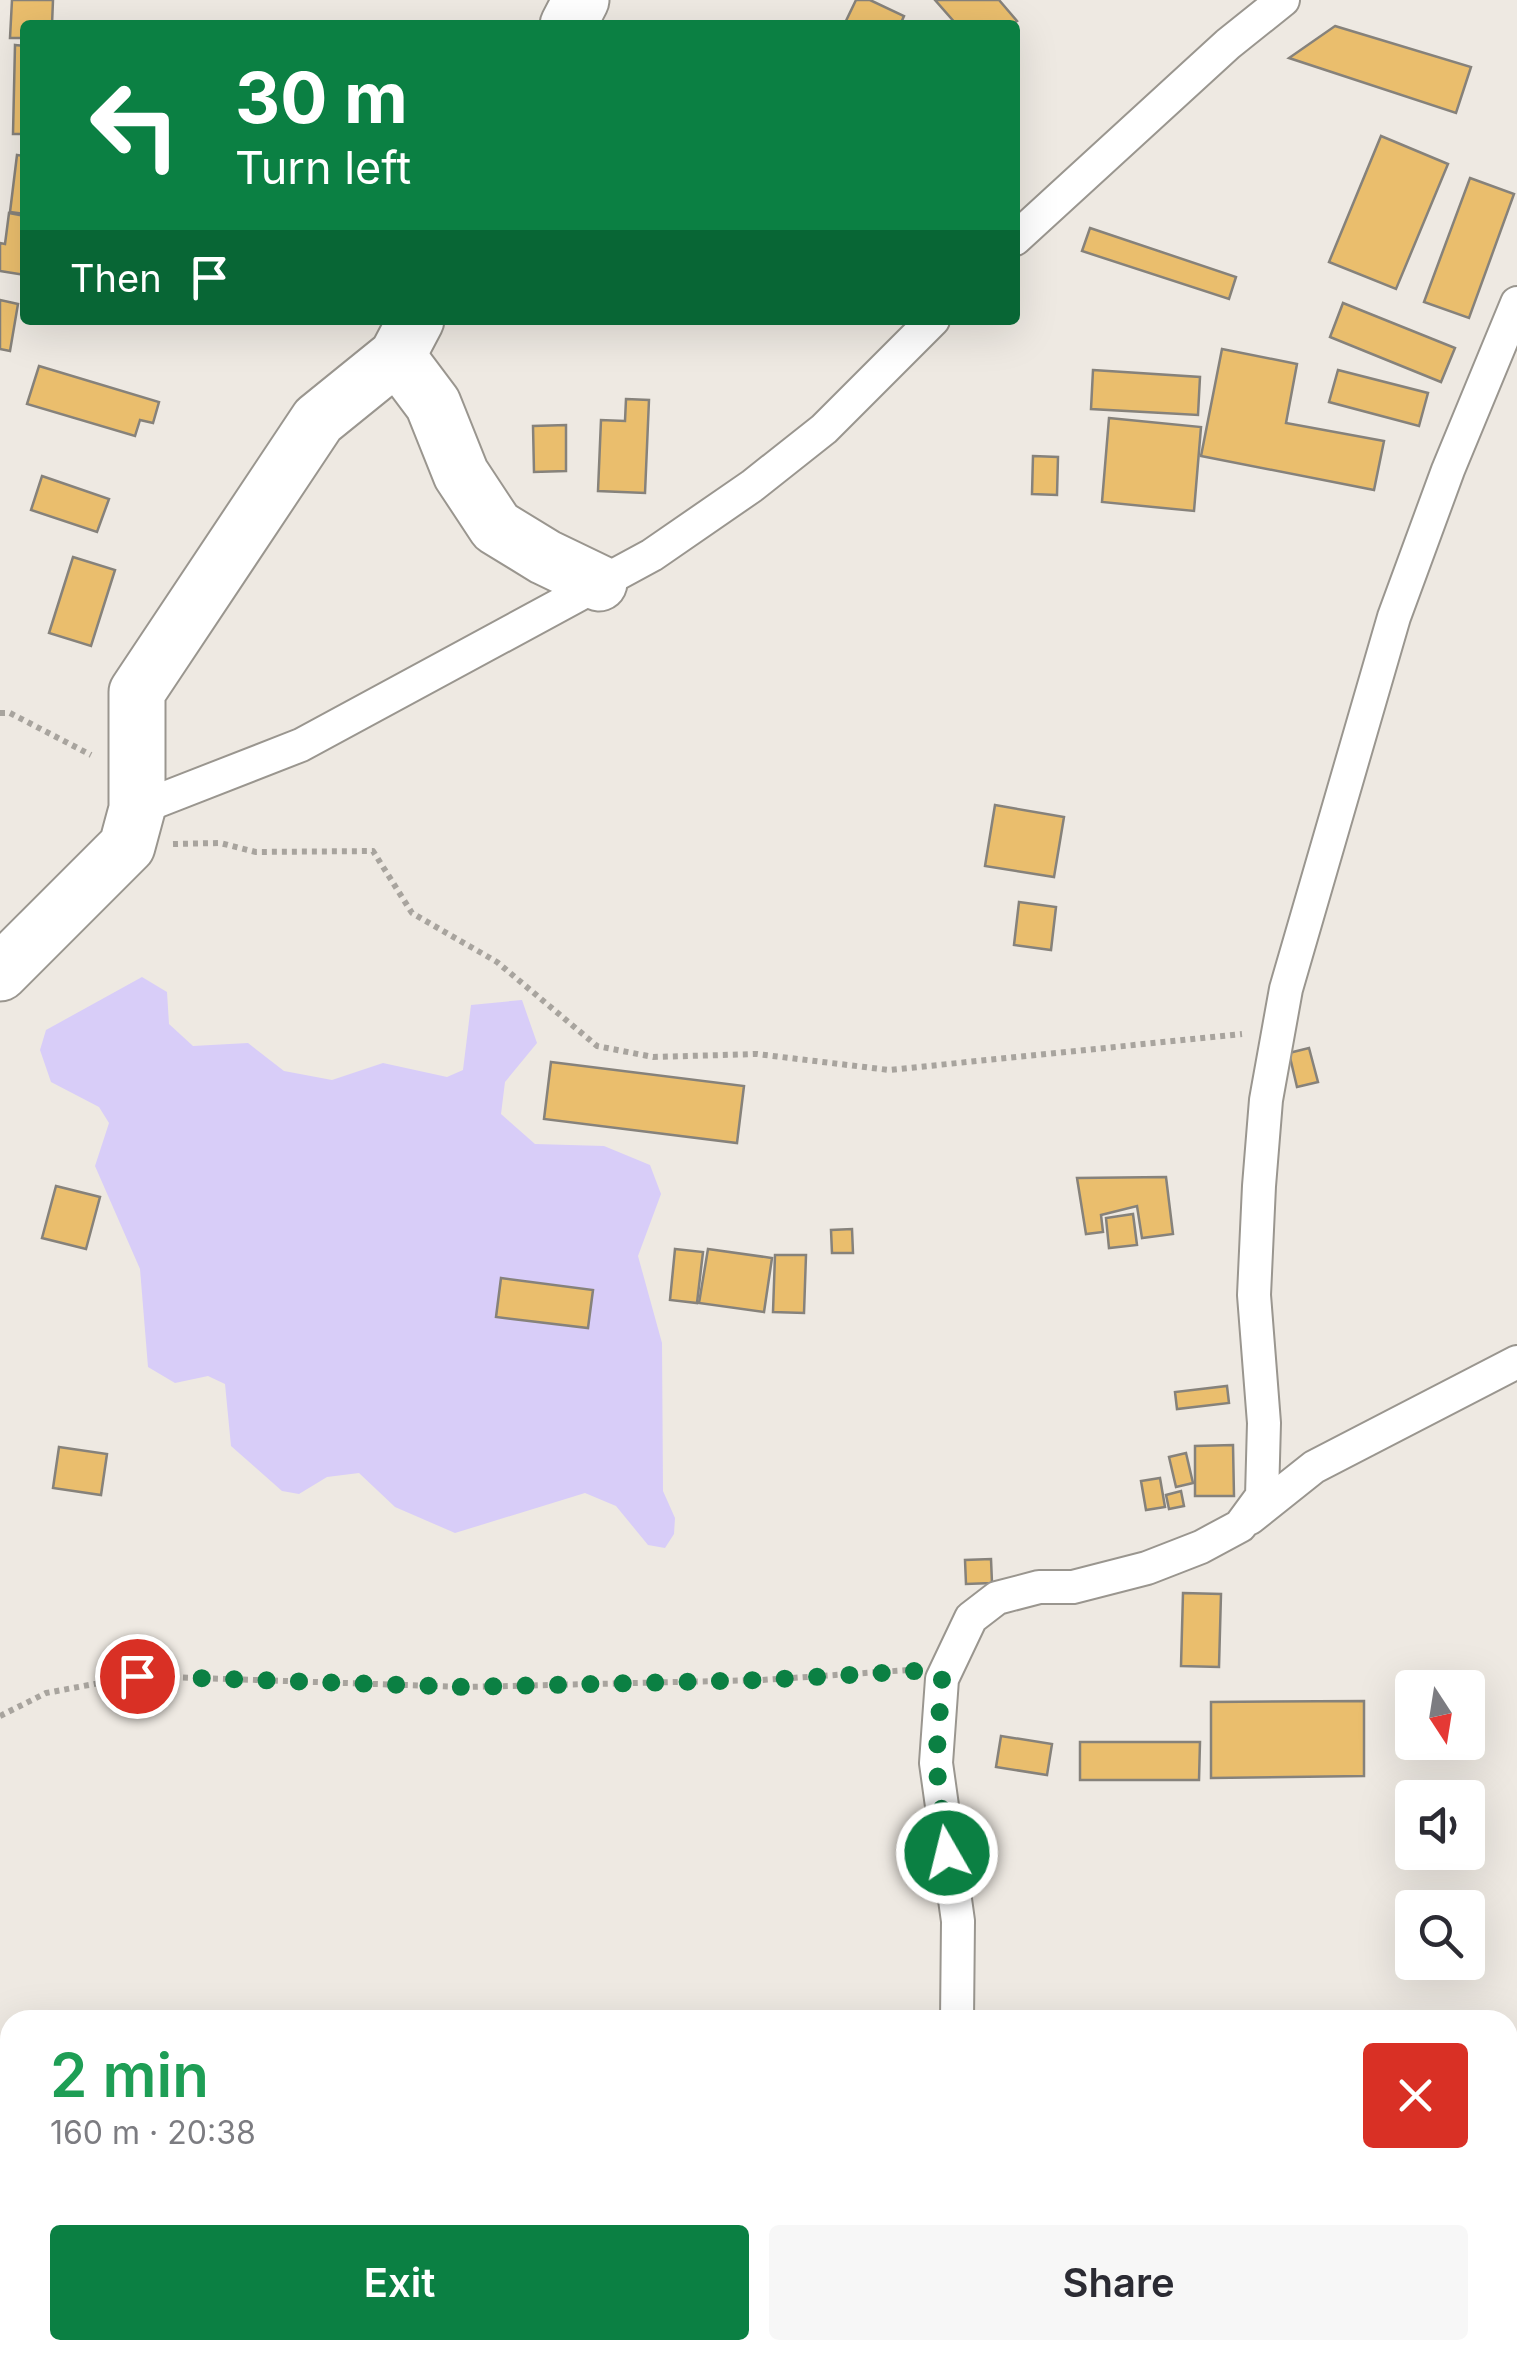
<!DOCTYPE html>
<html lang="en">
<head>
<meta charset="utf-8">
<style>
	:root { --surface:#fff; --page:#f7f7f7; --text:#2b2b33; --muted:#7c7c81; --accent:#0b8043 }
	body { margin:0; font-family:Inter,sans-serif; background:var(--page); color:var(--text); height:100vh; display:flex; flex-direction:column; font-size:38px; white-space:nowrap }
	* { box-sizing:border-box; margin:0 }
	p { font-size:32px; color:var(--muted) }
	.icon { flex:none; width:55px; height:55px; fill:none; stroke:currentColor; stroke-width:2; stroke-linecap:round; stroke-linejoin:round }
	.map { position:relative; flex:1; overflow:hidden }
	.sheet { position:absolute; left:0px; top:2010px; width:1518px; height:350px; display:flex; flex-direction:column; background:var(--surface); border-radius:30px 30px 0 0; box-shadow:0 10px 40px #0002 }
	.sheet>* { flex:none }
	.hud { position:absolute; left:20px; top:20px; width:1000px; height:305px; border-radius:10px; box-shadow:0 10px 40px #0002; background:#0b8043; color:#fff; overflow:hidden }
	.needle { width:65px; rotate:168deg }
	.tools { position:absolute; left:1395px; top:1670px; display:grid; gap:20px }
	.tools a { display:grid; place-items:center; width:90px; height:90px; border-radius:10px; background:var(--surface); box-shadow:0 10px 40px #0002; font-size:50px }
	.pin { position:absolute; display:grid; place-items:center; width:85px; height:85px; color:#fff; margin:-42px; border:5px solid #fff; border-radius:50%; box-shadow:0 2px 10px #0007 }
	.me { position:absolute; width:110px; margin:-55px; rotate:352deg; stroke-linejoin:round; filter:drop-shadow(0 0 8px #0008) }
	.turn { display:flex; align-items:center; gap:35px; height:210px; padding:0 50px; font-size:45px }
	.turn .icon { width:130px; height:130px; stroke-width:2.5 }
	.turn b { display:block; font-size:70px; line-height:85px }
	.then { display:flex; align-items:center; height:95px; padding:0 50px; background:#0003; gap:20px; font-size:38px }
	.round { display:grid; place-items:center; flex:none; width:105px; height:105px; border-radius:10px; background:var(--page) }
	.overview { display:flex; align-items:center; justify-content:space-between; height:170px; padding:0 50px }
	h1 { font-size:60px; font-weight:600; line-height:75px; color:#1e9e55 }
	.cta { display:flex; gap:20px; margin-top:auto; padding:20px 50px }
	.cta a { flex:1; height:115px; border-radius:10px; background:var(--accent); color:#fff; font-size:40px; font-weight:600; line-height:115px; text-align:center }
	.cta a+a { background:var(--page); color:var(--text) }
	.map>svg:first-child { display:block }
	.green { fill:#d8cdf8 }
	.building { fill:#eabe6d; stroke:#86827b; stroke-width:2.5 }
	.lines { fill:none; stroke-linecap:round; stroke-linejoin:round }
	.street-casing { stroke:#9a968f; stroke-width:36 }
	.highway-casing { stroke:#9a968f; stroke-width:59 }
	.path { stroke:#a8a49e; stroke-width:6; stroke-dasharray:5 5; stroke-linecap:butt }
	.street { stroke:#fff; stroke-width:32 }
	.highway { stroke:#fff; stroke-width:55 }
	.route { stroke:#0b8043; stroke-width:18; stroke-dasharray:0 32.4 }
</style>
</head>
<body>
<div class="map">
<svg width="1517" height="2360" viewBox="0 0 1517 2360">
	<rect width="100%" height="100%" fill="#eee9e2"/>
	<path class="green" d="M142,977L167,992L169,1024L193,1046L248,1043L284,1071L332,1080L383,1063L447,1077L463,1070L471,1005L522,1000L537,1043L505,1082L501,1114L535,1144L604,1146L650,1165L661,1194L638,1256L662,1343L663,1491L675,1518L674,1534L665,1548L648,1545L616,1506L585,1493L455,1533L395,1507L359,1473L327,1477L299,1494L282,1491L231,1446L225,1384L208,1376L175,1383L148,1367L140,1269L95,1166L109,1123L99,1107L51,1082L40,1050L46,1030Z"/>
	<g class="building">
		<path d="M12,0H53L52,25H25V38H10Z"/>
		<path d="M856,0H870L904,16L900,25H844Z"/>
		<path d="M935,0H999L1017,21L1011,25H957Z"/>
		<path d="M1335,26L1471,67L1456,113L1289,58Z"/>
		<path d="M15,45L25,46V134H13Z"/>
		<path d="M1381,136L1448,164L1396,289L1329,262Z"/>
		<path d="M17,155L25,156V214L10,212Z"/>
		<path d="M1470,178L1514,194L1469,318L1424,302Z"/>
		<path d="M9,213L25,216V275L0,271V243L5,244Z"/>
		<path d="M1090,228L1236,277L1229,299L1082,251Z"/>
		<path d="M0,300L18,304L10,351L0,349Z"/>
		<path d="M1343,303L1455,348L1441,382L1330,337Z"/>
		<path d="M1222,349L1297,364L1286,423L1384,441L1374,490L1201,456Z"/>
		<path d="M39,366L159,402L153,423L140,420L135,436L27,404Z"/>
		<path d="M1093,370L1200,377L1198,415L1091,409Z"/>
		<path d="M1338,370L1428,393L1419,426L1329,402Z"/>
		<path d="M626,399L649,400L645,493L598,491L601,420L625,421Z"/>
		<path d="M1109,418L1201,427L1194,511L1102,502Z"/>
		<path d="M566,425V471L534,472L533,426Z"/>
		<path d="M1033,456L1058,457L1057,495L1032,494Z"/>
		<path d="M42,476L109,499L97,532L31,510Z"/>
		<path d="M73,557L115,570L91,646L49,633Z"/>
		<path d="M995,805L1064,817L1054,877L985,866Z"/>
		<path d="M1019,902L1056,907L1051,950L1014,945Z"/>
		<path d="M1309,1048L1318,1082L1297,1087L1289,1053Z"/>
		<path d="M551,1062L744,1086L737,1143L544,1119Z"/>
		<path d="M1166,1177L1173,1234L1142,1238L1137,1206L1101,1215L1103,1232L1086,1234L1077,1178Z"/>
		<path d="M56,1186L100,1197L86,1249L42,1238Z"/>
		<path d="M1133,1214L1137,1245L1109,1248L1106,1218Z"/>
		<path d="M852,1229L853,1253H832L831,1230Z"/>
		<path d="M675,1249L703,1252L697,1303L670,1300Z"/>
		<path d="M708,1249L772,1258L764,1312L699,1303Z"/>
		<path d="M775,1255H806L804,1313L773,1312Z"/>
		<path d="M501,1278L593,1290L588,1328L496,1317Z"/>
		<path d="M1227,1386L1229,1403L1177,1409L1175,1392Z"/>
		<path d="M1233,1445L1234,1496H1195V1446Z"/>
		<path d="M59,1447L107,1454L101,1495L53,1488Z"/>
		<path d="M1186,1453L1193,1483L1176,1487L1169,1457Z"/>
		<path d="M1160,1478L1165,1507L1146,1510L1141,1481Z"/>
		<path d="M1181,1491L1184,1506L1169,1509L1166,1495Z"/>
		<path d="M991,1559L992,1583L966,1584L965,1560Z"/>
		<path d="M1183,1593L1221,1594L1219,1667L1181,1666Z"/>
		<path d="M1364,1701V1776L1211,1778V1702Z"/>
		<path d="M1001,1736L1052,1744L1047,1775L996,1767Z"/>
		<path d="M1080,1742H1200L1199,1780H1080Z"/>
		<path d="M1085,2350H1128L1129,2360H1073L1086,2359Z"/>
		<rect x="1133" y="2350" width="26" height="10"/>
	</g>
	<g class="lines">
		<defs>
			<g id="street">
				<path d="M1015,239L1228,44L1283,0"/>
				<path d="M137,809L301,745L652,555L752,486L824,429L933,320"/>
				<path d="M1250,1518L1314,1467L1517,1362"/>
				<path d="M957,2020L958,1921L936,1763L942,1679L971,1618L997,1598L1039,1587H1073L1147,1568L1201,1547L1240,1526L1262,1496L1264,1423L1254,1295L1259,1186L1266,1100L1286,989L1394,617L1448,470L1517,303"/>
				<path d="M942,2360L943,2350"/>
			</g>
			<g id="highway">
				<path d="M568,25L581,0"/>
				<path d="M397,356L433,404L461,474L496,527L545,557L599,583"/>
				<path d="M0,973L127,846L137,809V692L318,420L397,356L416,320"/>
			</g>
		</defs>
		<use href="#street" class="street-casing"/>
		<use href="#highway" class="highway-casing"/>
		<g class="path">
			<path d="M0,713H10L91,755"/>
			<path d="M173,844L220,843L256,852L373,851L412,913L497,962L597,1046L653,1057L757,1054L889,1070L1242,1034"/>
			<path d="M0,1716L46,1693L137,1676L466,1687L762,1680L909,1670"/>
		</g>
		<use href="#street" class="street"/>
		<use href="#highway" class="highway"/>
	</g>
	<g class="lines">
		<path class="route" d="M137,1676L466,1687L762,1680L933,1670L942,1679L936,1763L947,1853"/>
	</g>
</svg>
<div class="tools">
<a><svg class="needle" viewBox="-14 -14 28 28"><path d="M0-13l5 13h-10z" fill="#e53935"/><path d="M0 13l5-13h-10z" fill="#7c7c81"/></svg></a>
<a><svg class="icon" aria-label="sound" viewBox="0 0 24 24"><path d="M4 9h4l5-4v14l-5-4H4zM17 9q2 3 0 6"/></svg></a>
<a><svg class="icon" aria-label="search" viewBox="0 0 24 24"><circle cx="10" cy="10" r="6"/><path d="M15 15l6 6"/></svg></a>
</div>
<div class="pin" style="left:137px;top:1676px;background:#d93025"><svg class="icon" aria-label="arrive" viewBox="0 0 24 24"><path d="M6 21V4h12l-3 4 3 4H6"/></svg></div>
<svg class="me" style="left:947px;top:1853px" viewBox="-20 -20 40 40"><circle r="17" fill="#0b8043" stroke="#fff" stroke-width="3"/><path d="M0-11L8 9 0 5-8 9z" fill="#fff"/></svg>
<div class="hud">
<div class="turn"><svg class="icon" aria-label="left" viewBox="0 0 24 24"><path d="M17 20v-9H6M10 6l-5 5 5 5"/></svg><div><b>30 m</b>Turn left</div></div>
<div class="then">Then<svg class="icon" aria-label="arrive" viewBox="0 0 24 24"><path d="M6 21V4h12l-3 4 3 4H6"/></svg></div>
</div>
<section class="sheet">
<div class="overview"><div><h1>2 min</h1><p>160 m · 20:38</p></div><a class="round" style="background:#d93025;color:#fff"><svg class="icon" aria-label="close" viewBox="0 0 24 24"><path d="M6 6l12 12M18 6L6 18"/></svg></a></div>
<div class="cta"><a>Exit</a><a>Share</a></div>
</section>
</div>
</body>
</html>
